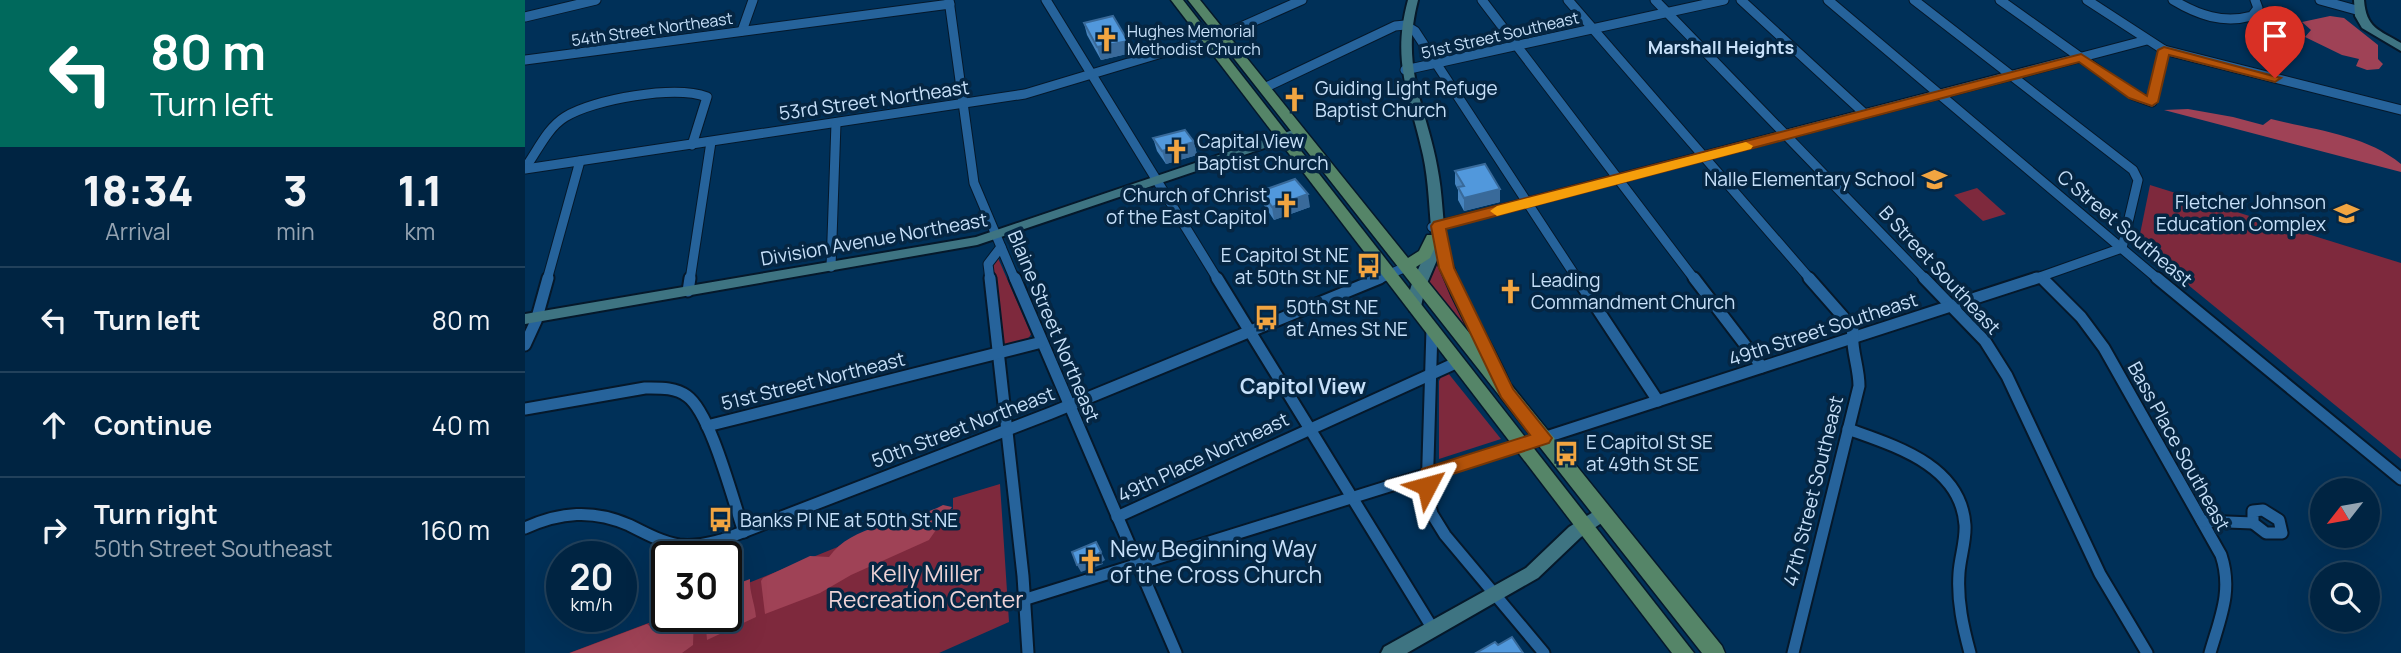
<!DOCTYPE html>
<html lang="en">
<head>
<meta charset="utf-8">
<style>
	:root { --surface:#002442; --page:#0a2c49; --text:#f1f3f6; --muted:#95a4b2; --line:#22415b }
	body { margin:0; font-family:Manrope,sans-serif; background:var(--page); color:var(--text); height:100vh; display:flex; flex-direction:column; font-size:26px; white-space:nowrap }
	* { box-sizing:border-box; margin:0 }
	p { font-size:23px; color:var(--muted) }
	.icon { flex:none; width:38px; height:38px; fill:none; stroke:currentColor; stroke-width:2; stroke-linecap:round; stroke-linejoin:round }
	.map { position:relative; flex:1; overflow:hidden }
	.panel { display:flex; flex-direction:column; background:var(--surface); width:525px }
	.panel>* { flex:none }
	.banner { background:#00695c; color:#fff; overflow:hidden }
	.needle { width:46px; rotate:239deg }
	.buttons { position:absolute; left:1785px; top:478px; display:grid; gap:14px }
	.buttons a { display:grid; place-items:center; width:70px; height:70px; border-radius:50%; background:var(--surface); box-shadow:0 7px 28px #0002,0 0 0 2px var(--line); font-size:35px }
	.speed { position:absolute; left:21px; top:541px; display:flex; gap:14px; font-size:35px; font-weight:700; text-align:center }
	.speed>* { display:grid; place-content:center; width:91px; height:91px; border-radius:50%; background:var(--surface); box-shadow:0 7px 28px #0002,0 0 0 2px var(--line); line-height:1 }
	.speed small { font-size:18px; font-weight:400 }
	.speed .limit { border:4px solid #111; border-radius:10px; background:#fff; color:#111 }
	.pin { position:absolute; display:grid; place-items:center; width:60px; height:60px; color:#fff; margin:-72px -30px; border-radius:50% 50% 50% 0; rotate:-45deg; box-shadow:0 0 7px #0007 }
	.pin .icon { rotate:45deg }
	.me { position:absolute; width:77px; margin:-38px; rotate:51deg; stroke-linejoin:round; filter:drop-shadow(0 0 5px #0008) }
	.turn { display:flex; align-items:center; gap:24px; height:147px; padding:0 35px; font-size:32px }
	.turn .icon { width:91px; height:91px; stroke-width:2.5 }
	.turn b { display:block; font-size:49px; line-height:60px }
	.eta { display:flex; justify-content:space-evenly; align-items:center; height:119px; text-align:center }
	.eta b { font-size:42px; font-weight:800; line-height:49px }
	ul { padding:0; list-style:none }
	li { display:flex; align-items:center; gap:21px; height:105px; padding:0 35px; border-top:2px solid var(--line) }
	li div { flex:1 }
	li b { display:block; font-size:26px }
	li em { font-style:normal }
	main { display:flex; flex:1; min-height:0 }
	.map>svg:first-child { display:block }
	.green { fill:#7e293d }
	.forest { fill:#9f4256 }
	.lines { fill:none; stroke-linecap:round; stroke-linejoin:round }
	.street-far1-casing { stroke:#05182a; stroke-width:11 }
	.street-casing { stroke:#05182a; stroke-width:15 }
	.secondary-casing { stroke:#05182a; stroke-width:4 }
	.primary-casing { stroke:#05182a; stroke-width:3 }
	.street-far1 { stroke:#26639b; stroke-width:9 }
	.street { stroke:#26639b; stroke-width:11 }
	.secondary { fill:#3e7482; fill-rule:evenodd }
	.primary { fill:#558568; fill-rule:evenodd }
	.wall { fill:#4683bd }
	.shaded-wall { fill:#396a9a }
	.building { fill:#5198dc; stroke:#396a9a; stroke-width:2 }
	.route { fill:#b45309; stroke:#753606; stroke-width:2 }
	.slow { fill:#f59e0b }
	.labels { text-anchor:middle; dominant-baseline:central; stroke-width:7; stroke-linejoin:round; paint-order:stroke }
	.far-street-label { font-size:16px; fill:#c7e0f9; stroke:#052643 }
	.far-poi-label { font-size:16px; fill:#c7e0f9; stroke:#052643; text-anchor:start }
	.far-neighbourhood-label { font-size:18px; font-weight:bold; fill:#c7e0f9; stroke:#052643 }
	.poi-label { font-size:19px; fill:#c7e0f9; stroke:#052643; text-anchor:start }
	.street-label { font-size:19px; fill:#c7e0f9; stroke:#052643 }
	.neighbourhood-label { font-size:21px; font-weight:bold; fill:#c7e0f9; stroke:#052643 }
	.near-poi-label { font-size:23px; fill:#c7e0f9; stroke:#052643; text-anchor:start }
	.near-park-label { font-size:23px; fill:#eed3d6; stroke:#052643 }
</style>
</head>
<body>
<main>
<section class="panel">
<div class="banner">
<div class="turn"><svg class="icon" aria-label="left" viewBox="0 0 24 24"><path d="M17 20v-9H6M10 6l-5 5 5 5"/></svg><div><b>80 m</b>Turn left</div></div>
</div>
<div class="eta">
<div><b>18:34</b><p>Arrival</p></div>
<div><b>3</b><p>min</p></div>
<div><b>1.1</b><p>km</p></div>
</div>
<ul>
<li><svg class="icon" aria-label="left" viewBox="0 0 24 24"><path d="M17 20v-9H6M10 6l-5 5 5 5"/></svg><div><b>Turn left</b></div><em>80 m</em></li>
<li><svg class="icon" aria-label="ahead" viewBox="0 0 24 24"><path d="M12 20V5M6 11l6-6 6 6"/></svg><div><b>Continue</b></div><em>40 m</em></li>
<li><svg class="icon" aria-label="right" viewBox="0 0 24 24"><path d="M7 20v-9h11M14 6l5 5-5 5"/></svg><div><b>Turn right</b><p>50th Street Southeast</p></div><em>160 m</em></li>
</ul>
</section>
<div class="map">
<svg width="1876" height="653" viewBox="0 0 1876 653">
	<rect width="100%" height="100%" fill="#003058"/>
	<g class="green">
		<path d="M1625,185L1876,263V459L1613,244Z"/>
		<path d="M1452,188L1481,214L1458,221L1429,195Z"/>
		<path d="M473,258L506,334C503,343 485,347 477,343L468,266Z"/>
		<path d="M911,262L920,274L953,344L900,279Z"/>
		<path d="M923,373L976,439L914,459V381L916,377Z"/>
		<path d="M475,484L484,622L414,653H44L142,616H201V592L335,538L428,509V498Z"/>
	</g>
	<g class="forest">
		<path d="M1805,16L1819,18L1853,45V59L1858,64L1854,69L1842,70L1831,66L1834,59L1817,55L1780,37L1786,30L1777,22Z"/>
		<path d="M1663,109L1708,117L1738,125L1746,119C1789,130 1841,135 1876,164V172L1639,110Z"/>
		<path d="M418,505L427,507L404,540L326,575L295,593L240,614L236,581L238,578L285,556L304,557C329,522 382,524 418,505Z"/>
		<path d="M225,579C224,591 230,604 231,617L182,640L180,616H201V588Z"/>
		<path d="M156,616H169L168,645L157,653H45L122,624L126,627Z"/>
	</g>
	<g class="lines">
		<defs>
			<g id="street-far1">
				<path d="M424,0L449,183L490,280"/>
				<path d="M521,0L693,280"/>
				<path d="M957,0L1170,280"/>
				<path d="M1043,0L1286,280"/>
				<path d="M1130,0L1401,280"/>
				<path d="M1216,0L1340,114"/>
				<path d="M1303,0L1634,280"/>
				<path d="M1389,0L1608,170L1613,180L1597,248L1506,280"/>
				<path d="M1475,0L1608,95L1627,102L1639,50"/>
				<path d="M1562,0L1639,50L1876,110"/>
				<path d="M1648,0C1673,15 1698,24 1727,16L1733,8L1730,0"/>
				<path d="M1795,0L1835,11"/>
				<path d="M0,17L71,0"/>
				<path d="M217,31L228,0"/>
				<path d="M0,60L425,4"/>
				<path d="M880,70L1199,0"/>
				<path d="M739,88L870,26L880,25L890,31L1053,280"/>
				<path d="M0,168C12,152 22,128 40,117C69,99 150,85 182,97L167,145"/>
				<path d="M0,169L500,94L700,34L777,0"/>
				<path d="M907,227L1622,40"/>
				<path d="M306,267L311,123"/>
				<path d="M1516,277L1519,280"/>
				<path d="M22,280L55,161"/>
				<path d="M165,280L186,142"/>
				<path d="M465,280L463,264L476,247"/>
				<path d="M851,280L881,267"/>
			</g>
			<g id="street">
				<path d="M465,278L498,576L503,653"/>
				<path d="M490,278L651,653"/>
				<path d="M692,278L908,629"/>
				<path d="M1052,278L1133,401"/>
				<path d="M1169,278L1237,367"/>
				<path d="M1399,278L1460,341L1482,376L1575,574L1622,653"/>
				<path d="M1517,278L1556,317L1579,348L1696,555C1708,591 1695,618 1685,653"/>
				<path d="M1632,278L1876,479"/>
				<path d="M163,291L165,278"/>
				<path d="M907,329L902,494L907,514L920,535L1019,653"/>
				<path d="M0,345L11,321L23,278"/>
				<path d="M0,409L120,388C134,388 150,387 162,396C186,413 208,501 219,532"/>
				<path d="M182,426L517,342"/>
				<path d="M1323,429C1370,446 1436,465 1440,525C1441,541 1435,557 1434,573C1432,601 1438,627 1445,653"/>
				<path d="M1738,510L1754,520L1757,533H1741L1728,523V511Z"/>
				<path d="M592,517L933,362"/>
				<path d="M1677,521L1728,523"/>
				<path d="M0,528C35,512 68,509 104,525C120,533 136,542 154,545C169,547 183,543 197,540L526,413L855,278"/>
				<path d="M498,600L1009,441L1512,278"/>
				<path d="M1268,653L1334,386C1334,366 1325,347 1328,328L1284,278"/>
			</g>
			<g id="secondary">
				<path d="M883,0H893C874,72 904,110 914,177C919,207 917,238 928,267C943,307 967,343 984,382L982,386H972L970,382L927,295L912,260L900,288L895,311H885C877,288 901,264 902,241L907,237C904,210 904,182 898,155C885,96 866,62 883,0Z"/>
				<path d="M1829,0H1839C1841,28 1854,30 1876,43V51L1837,28L1830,16Z"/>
				<path d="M774,128L778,129V135L452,245L0,324V314L451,237Z"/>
				<path d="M1078,506L1084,508L1086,513L1084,518L1056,537L1013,578L882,653H856L859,647L1001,568L1044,527Z"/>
			</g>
			<g id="primary">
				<path d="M646,0H658L1169,653H1147Z"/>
				<path d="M663,0H675L883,258L894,251L902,235H912L914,239L905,258L891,267L1197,646L1200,653H1177Z"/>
			</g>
		</defs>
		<use href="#street-far1" class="street-far1-casing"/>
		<use href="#street" class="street-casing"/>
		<use href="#secondary" class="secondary-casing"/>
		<use href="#primary" class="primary-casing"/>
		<use href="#street-far1" class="street-far1"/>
		<use href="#street" class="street"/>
		<use href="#secondary" class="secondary"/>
		<use href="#primary" class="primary"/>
	</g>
	<g class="wall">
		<path d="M559,23L606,53L576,60L562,35Z"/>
		<path d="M628,138L669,142L672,155L641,164L632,151Z"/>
		<path d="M930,171L975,202L939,211L933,200V190L930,184Z"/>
		<path d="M736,191L785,207L749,220L738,204Z"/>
	</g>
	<g class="shaded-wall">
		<path d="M603,41L606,53L576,60L572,47Z"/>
		<path d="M669,142L672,155L641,164L637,151Z"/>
		<path d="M975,189V202L939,211V198Z"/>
		<path d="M783,194L785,207L749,220L747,207Z"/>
		<path d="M576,552L580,560L577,562L573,554Z"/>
		<path d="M574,557L578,564L556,572L552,565Z"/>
	</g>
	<g class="building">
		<path d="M588,16L603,41L572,47L559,23Z"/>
		<path d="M660,130L669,142L637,151L628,138Z"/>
		<path d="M960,164L975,189L939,198L933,187L939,186L930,171Z"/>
		<path d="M770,179L783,194L747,207L736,191Z"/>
		<path d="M571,542L576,552L573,554L574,557L552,565L547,552Z"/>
		<path d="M987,637L998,653H951L970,642L973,645Z"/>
	</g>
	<path class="route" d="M1639,47L1756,78L1750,82L1644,55L1633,102L1627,106L1604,98L1554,62L921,229L929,268L988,389L1027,438L1024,443L912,479L909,491L902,494L896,491L893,486L897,469L1005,435L976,397L914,268L906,226L909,222L1556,54L1622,96L1633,50Z"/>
	<path class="slow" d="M1221,142L1228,146L1226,149L972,216L965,211L972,206Z"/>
	<defs>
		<symbol id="church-bare" viewBox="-9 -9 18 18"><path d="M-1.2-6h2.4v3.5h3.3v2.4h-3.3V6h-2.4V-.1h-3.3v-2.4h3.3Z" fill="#f2a541" stroke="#052643" stroke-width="2.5" paint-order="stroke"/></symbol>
		<symbol id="school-bare" viewBox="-9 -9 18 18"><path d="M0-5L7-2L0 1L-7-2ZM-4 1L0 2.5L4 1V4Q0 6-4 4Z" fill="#f2a541" stroke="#052643" stroke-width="2.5" paint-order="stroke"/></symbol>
		<symbol id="bus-bare" viewBox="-9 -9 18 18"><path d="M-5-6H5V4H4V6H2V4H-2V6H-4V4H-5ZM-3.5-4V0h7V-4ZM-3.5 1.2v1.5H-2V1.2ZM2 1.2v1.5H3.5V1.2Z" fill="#f2a541" stroke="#052643" stroke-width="2.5" paint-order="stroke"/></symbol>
	</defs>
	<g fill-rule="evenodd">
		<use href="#church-bare" x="564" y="22" width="35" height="35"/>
		<use href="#church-bare" x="752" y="82" width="35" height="35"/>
		<use href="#church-bare" x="634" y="134" width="35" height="35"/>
		<use href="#school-bare" x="1392" y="162" width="35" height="35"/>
		<use href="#church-bare" x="744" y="188" width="35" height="35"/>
		<use href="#school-bare" x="1804" y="196" width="35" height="35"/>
		<use href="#bus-bare" x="826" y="248" width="35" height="35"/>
		<use href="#church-bare" x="968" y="274" width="35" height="35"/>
		<use href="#bus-bare" x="724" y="300" width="35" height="35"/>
		<use href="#bus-bare" x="1024" y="436" width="35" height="35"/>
		<use href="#bus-bare" x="178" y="502" width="35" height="35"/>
		<use href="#church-bare" x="548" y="544" width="35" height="35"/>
	</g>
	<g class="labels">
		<g class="far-street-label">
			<text transform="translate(127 29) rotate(-8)">54th Street Northeast</text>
			<text transform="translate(975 35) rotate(-13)">51st Street Southeast</text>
		</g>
		<g class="far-poi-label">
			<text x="602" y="31">Hughes Memorial<tspan x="602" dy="18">Methodist Church</tspan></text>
		</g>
		<g class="far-neighbourhood-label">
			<text x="1196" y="47">Marshall Heights</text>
		</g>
		<g class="poi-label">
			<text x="790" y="88">Guiding Light Refuge<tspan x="790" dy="22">Baptist Church</tspan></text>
			<text x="672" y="141">Capital View<tspan x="672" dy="22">Baptist Church</tspan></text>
			<text x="1390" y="179" text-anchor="end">Nalle Elementary School</text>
			<text x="742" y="195" text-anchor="end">Church of Christ<tspan x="742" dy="22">of the East Capitol</tspan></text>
			<text x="1801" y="202" text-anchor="end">Fletcher Johnson<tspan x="1801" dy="22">Education Complex</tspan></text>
			<text x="824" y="255" text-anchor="end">E Capitol St NE<tspan x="824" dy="22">at 50th St NE</tspan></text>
			<text x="1006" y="280">Leading<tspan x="1006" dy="22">Commandment Church</tspan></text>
			<text x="761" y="307">50th St NE<tspan x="761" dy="22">at Ames St NE</tspan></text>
			<text x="1061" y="442">E Capitol St SE<tspan x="1061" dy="22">at 49th St SE</tspan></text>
			<text x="215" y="520">Banks Pl NE at 50th St NE</text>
		</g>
		<g class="street-label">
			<text transform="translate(349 100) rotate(-8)">53rd Street Northeast</text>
			<text transform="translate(1600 228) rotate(40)">C Street Southeast</text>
			<text transform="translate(349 239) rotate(-10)">Division Avenue Northeast</text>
			<text transform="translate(1415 270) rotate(47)">B Street Southeast</text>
			<text transform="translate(529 326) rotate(67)">Blaine Street Northeast</text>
			<text transform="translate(1298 329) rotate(-18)">49th Street Southeast</text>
			<text transform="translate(288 381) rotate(-14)">51st Street Northeast</text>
			<text transform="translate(438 427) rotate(-21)">50th Street Northeast</text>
			<text transform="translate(1654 446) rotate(61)">Bass Place Southeast</text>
			<text transform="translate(678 457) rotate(-25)">49th Place Northeast</text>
			<text transform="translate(1288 491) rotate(-76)">47th Street Southeast</text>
		</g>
		<g class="neighbourhood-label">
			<text x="778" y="386">Capitol View</text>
		</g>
		<g class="near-poi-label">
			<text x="585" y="548">New Beginning Way<tspan x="585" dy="26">of the Cross Church</tspan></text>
		</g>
		<g class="near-park-label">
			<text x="401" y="573">Kelly Miller<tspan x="401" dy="26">Recreation Center</tspan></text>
		</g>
	</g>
</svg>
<div class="buttons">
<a><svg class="needle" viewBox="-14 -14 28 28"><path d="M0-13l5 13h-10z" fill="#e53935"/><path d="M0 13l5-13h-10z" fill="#95a4b2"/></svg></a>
<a><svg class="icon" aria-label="search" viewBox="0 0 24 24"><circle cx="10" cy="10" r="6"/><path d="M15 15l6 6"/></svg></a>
</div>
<div class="speed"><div>20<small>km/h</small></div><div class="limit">30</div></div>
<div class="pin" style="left:1750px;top:78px;background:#d93025"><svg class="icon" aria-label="arrive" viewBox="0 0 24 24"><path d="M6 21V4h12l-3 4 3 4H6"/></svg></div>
<svg class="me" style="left:902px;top:486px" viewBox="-20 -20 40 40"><path d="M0-17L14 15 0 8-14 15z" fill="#b45309" stroke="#fff" stroke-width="4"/></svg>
</div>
</main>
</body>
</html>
